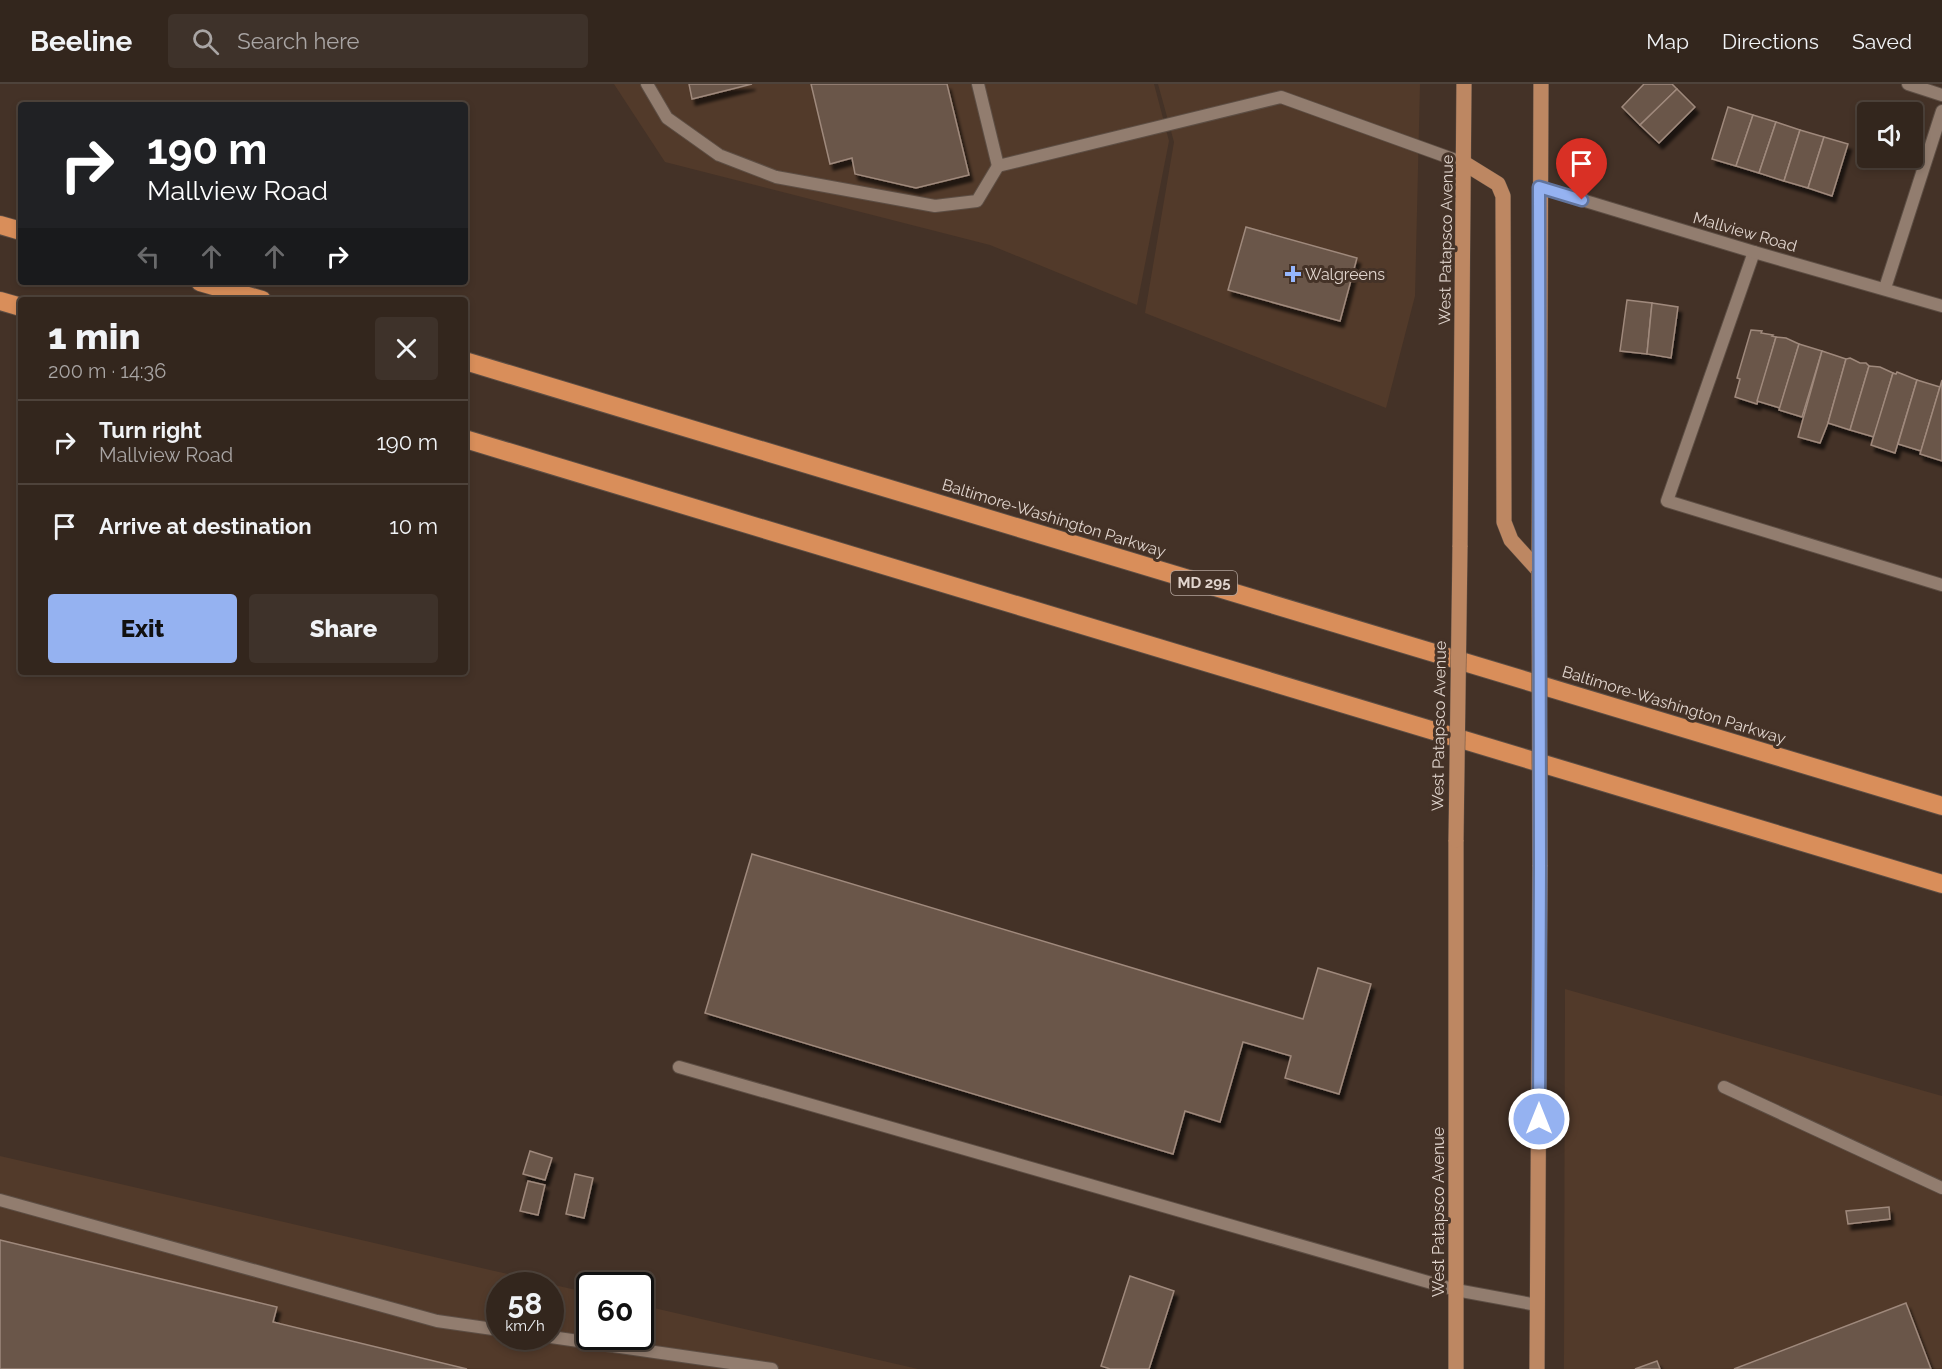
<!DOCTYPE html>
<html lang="en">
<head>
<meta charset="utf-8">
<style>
	:root { --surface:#33261d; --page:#3e322a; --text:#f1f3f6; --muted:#a9a5a4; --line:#4e433b; --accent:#95b2f1 }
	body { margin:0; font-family:Raleway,sans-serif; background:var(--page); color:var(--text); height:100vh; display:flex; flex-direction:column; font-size:22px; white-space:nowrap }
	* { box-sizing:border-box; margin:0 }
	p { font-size:20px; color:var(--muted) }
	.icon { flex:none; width:33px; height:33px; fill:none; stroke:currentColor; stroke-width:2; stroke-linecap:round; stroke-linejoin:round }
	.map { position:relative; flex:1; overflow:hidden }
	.drawer { position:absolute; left:18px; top:213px; width:450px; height:378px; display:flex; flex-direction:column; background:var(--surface); border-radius:6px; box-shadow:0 3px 9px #0003,0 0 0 2px var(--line) }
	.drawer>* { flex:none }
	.top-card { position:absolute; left:18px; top:18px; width:450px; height:183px; border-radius:6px; box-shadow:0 3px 9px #0003,0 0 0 2px var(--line); background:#202124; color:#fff; overflow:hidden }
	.fabs { position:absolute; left:1857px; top:18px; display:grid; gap:12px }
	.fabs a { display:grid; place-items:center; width:66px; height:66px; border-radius:6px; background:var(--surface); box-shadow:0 3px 9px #0003,0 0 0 2px var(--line); font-size:30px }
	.speed { position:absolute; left:486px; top:1188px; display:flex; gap:12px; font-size:30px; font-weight:700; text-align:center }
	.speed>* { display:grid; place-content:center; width:78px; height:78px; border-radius:50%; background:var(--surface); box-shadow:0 3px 9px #0003,0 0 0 2px var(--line); line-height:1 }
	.speed small { font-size:15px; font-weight:400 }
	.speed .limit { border:3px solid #111; border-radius:9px; background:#fff; color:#111 }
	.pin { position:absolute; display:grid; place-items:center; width:51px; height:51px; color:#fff; margin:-62px -26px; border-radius:50% 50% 50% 0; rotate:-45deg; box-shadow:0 0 6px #0007 }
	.pin .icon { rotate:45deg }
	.me { position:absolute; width:66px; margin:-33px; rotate:0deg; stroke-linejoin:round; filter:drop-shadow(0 0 4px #0008) }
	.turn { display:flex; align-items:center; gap:21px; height:126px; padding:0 30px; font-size:27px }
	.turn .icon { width:78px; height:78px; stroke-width:2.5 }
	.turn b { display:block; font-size:42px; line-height:51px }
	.lanes { display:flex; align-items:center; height:57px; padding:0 30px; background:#0003; justify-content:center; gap:30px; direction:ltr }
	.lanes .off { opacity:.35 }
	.round { display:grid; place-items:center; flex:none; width:63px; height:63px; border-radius:6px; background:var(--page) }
	.overview { display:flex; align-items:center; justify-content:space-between; height:102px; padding:0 30px }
	h1 { font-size:36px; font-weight:800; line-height:45px }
	.action { display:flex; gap:12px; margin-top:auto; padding:12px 30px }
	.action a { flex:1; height:69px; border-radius:6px; background:var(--accent); color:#111; font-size:24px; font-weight:800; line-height:69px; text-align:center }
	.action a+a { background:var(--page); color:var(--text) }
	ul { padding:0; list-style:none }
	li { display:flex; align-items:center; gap:18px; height:84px; padding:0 30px; border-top:2px solid var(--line) }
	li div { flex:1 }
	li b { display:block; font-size:22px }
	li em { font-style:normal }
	header { display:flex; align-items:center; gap:36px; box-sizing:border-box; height:84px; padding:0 30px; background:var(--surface); border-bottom:2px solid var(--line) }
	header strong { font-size:28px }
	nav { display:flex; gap:33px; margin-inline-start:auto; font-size:21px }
	.search { width:420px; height:54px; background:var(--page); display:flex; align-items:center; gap:15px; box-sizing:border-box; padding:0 21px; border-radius:6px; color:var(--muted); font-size:22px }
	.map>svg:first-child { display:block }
	.built { fill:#523a2a; fill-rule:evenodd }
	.building { fill:#6a5649; stroke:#9f897c; stroke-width:1.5; filter:url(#shadow) }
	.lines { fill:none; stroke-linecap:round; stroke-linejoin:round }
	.lane-casing { stroke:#5d4e44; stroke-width:14 }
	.street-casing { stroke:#5d4e44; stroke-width:14 }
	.primary-casing { stroke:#5d4e44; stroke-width:16 }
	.highway-casing { stroke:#5d4e44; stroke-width:20 }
	.lane { stroke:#927d6f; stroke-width:12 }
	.street { stroke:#927d6f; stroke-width:12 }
	.primary { stroke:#bd8762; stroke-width:15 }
	.highway { stroke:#d98e5a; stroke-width:18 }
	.primary-bridge-casing { stroke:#5d4e44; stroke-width:16; stroke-linecap:butt }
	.primary-bridge { stroke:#bd8762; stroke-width:15 }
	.route-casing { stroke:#61749d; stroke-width:15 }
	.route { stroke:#95b2f1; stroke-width:10 }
	.poi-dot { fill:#95b6fd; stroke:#443227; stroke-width:2 }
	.labels { text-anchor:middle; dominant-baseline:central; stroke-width:6; stroke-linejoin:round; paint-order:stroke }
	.shield { fill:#443227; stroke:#b2a49c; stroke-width:1.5 }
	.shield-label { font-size:15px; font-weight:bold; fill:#e1d5ce }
	.street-label { font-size:16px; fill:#e1d5ce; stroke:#443227 }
	.poi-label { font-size:16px; fill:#e1d5ce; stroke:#443227; text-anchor:start }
</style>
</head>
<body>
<header>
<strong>Beeline</strong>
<div class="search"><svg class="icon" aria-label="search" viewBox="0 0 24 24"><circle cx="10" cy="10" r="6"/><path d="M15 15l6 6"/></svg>Search here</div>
<nav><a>Map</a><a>Directions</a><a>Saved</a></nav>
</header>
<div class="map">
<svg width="1942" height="1285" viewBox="0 0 1942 1285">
	<defs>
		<filter id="shadow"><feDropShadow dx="3.5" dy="6" stdDeviation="1.5" flood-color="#0009"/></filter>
	</defs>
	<rect width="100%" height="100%" fill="#443227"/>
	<g class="built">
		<path d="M614,0H1154L1169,57L1137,221L990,161L665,78Z"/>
		<path d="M1158,0H1420L1415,212L1386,324L1145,229L1174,58Z"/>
		<path d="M1565,905L1942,1012V1285H1564Z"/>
		<path d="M0,1072L589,1209L590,1252H640L641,1221L918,1285H0ZM500,1202H550V1252H500Z"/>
	</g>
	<g class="building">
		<path d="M689,0H752L692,15Z"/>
		<path d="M811,0H947L969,91L916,104L855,90L852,74L830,80Z"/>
		<path d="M1644,0H1672L1677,5L1640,41L1622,23Z"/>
		<path d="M1677,5L1695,23L1659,59L1640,41Z"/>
		<path d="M1728,23L1753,31L1736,82L1712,75Z"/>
		<path d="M1753,31L1776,38L1759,89L1736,82Z"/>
		<path d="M1776,38L1800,46L1784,97L1759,89Z"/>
		<path d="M1800,46L1824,53L1808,104L1784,97Z"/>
		<path d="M1824,53L1848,60L1832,112L1808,104Z"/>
		<path d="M1246,143L1357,174L1340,237L1228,206Z"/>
		<path d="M1627,216L1652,219L1647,270L1620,267Z"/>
		<path d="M1652,219L1678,223L1671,274L1647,270Z"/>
		<path d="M1751,246L1762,247L1761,249L1773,251L1772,252L1776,253L1757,320L1735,313L1740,295L1737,294Z"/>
		<path d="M1776,253L1786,254L1799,260L1780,324L1757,317Z"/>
		<path d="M1799,260L1822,267L1802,333L1779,326Z"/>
		<path d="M1822,267L1846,275L1828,339L1820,359L1798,353Z"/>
		<path d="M1850,274L1860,279H1866L1869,282L1850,346L1828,339L1846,275Z"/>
		<path d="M1869,282L1880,283L1893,289L1874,353L1850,346Z"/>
		<path d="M1897,288L1917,296L1895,369L1871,361L1893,289L1896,290Z"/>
		<path d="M1917,296L1940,303L1921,367L1898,360Z"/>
		<path d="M1942,296V377L1920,370Z"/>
		<path d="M752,770L1303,935L1318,884L1371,900L1339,1010L1285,994L1291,972L1243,958L1220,1038L1185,1027L1173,1070L705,929Z"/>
		<path d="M530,1067L552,1074L545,1096L523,1090Z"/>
		<path d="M575,1090L593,1094L584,1134L566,1130Z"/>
		<path d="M528,1097L545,1101L538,1131L520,1127Z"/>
		<path d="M1889,1123L1890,1135L1848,1140L1846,1127Z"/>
		<path d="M0,1156L277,1223L273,1238L467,1285H0Z"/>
		<path d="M1130,1192L1174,1207L1149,1285H1110L1101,1282Z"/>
		<path d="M1906,1219L1931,1285H1734Z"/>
		<path d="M1657,1277L1660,1285H1635Z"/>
	</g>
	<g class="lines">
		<defs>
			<g id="lane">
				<path d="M647,0L667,34L719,71L776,93L935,122L977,117L998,82"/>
				<path d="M978,0L998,82L1281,13L1464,79"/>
				<path d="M1908,0L1942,11"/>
				<path d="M1754,168L1667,417L1942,501"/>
				<path d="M679,983L1456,1206L1537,1221"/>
				<path d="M1724,1003L1942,1104"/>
				<path d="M0,1116L437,1237L500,1246"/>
				<path d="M544,1252L772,1285"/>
			</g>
			<g id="street">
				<path d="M1539,103L1754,168L1942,222"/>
				<path d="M1885,204L1942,27"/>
			</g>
			<g id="primary">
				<path d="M1464,79L1498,100L1503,112L1504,438L1511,456L1539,487"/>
				<path d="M1460,463L1464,0"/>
				<path d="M1539,487L1541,0"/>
				<path d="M1456,756V1285"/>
				<path d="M1537,1285L1540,781"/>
			</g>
			<g id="highway">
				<path d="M0,141L21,147"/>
				<path d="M200,198L262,216"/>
				<path d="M0,217L21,223"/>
				<path d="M465,277L1942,722"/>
				<path d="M465,355L1942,800"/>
			</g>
		</defs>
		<use href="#lane" class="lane-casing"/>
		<use href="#street" class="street-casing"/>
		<use href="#primary" class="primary-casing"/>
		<use href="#highway" class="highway-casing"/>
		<use href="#lane" class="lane"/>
		<use href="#street" class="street"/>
		<use href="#primary" class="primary"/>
		<use href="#highway" class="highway"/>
		<defs>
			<g id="primary-bridge">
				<path d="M1539,487L1540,781"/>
				<path d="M1456,756L1460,463"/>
			</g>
		</defs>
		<use href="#primary-bridge" class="primary-bridge-casing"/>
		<use href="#primary-bridge" class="primary-bridge"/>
	</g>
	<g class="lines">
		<defs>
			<path id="route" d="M1539,1035L1540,781L1539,103L1582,116"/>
		</defs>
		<use href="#route" class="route-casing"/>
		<use href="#route" class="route"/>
	</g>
	<path class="poi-dot" d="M1290 181h6v6h6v6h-6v6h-6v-6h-6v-6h6z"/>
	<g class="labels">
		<rect class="shield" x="1171" y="487" width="66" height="24" rx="4.5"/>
		<g class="shield-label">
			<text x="1204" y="499">MD 295</text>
		</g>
		<g class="street-label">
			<text transform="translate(1745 148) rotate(16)">Mallview Road</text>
			<text transform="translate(1446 156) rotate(-89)">West Patapsco Avenue</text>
			<text transform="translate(1054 434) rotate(17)">Baltimore-Washington Parkway</text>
			<text transform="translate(1674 621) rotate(17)">Baltimore-Washington Parkway</text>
			<text transform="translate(1439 642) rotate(-89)">West Patapsco Avenue</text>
			<text transform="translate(1438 1128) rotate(-90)">West Patapsco Avenue</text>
		</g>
		<g class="poi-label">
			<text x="1305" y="190">Walgreens</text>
		</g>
	</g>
</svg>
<div class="fabs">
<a><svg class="icon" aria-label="sound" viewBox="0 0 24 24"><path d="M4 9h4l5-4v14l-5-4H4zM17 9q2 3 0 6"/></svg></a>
</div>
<div class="speed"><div>58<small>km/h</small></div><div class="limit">60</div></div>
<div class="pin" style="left:1582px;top:116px;background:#d93025"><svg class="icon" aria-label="arrive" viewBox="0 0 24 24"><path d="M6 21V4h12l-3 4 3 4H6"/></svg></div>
<svg class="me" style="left:1539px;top:1035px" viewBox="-20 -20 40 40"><circle r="17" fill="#95b2f1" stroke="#fff" stroke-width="3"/><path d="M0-11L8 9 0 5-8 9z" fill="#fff"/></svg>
<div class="top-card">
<div class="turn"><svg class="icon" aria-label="right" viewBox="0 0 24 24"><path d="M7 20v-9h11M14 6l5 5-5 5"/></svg><div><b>190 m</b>Mallview Road</div></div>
<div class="lanes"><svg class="icon off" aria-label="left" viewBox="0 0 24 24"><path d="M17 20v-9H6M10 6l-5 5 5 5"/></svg><svg class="icon off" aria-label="ahead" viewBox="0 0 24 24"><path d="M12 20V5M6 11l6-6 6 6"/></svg><svg class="icon off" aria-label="ahead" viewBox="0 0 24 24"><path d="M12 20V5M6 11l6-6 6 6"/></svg><svg class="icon" aria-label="right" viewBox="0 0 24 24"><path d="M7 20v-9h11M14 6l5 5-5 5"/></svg></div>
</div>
<section class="drawer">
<div class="overview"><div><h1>1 min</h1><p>200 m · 14:36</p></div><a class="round"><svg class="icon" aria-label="close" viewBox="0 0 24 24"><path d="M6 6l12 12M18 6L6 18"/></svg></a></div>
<ul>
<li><svg class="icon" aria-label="right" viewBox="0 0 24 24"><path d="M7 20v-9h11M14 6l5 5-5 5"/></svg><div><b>Turn right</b><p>Mallview Road</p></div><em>190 m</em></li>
<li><svg class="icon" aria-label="arrive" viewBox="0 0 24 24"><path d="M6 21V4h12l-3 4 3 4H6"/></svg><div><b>Arrive at destination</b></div><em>10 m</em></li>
</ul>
<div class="action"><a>Exit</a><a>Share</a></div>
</section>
</div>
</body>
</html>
